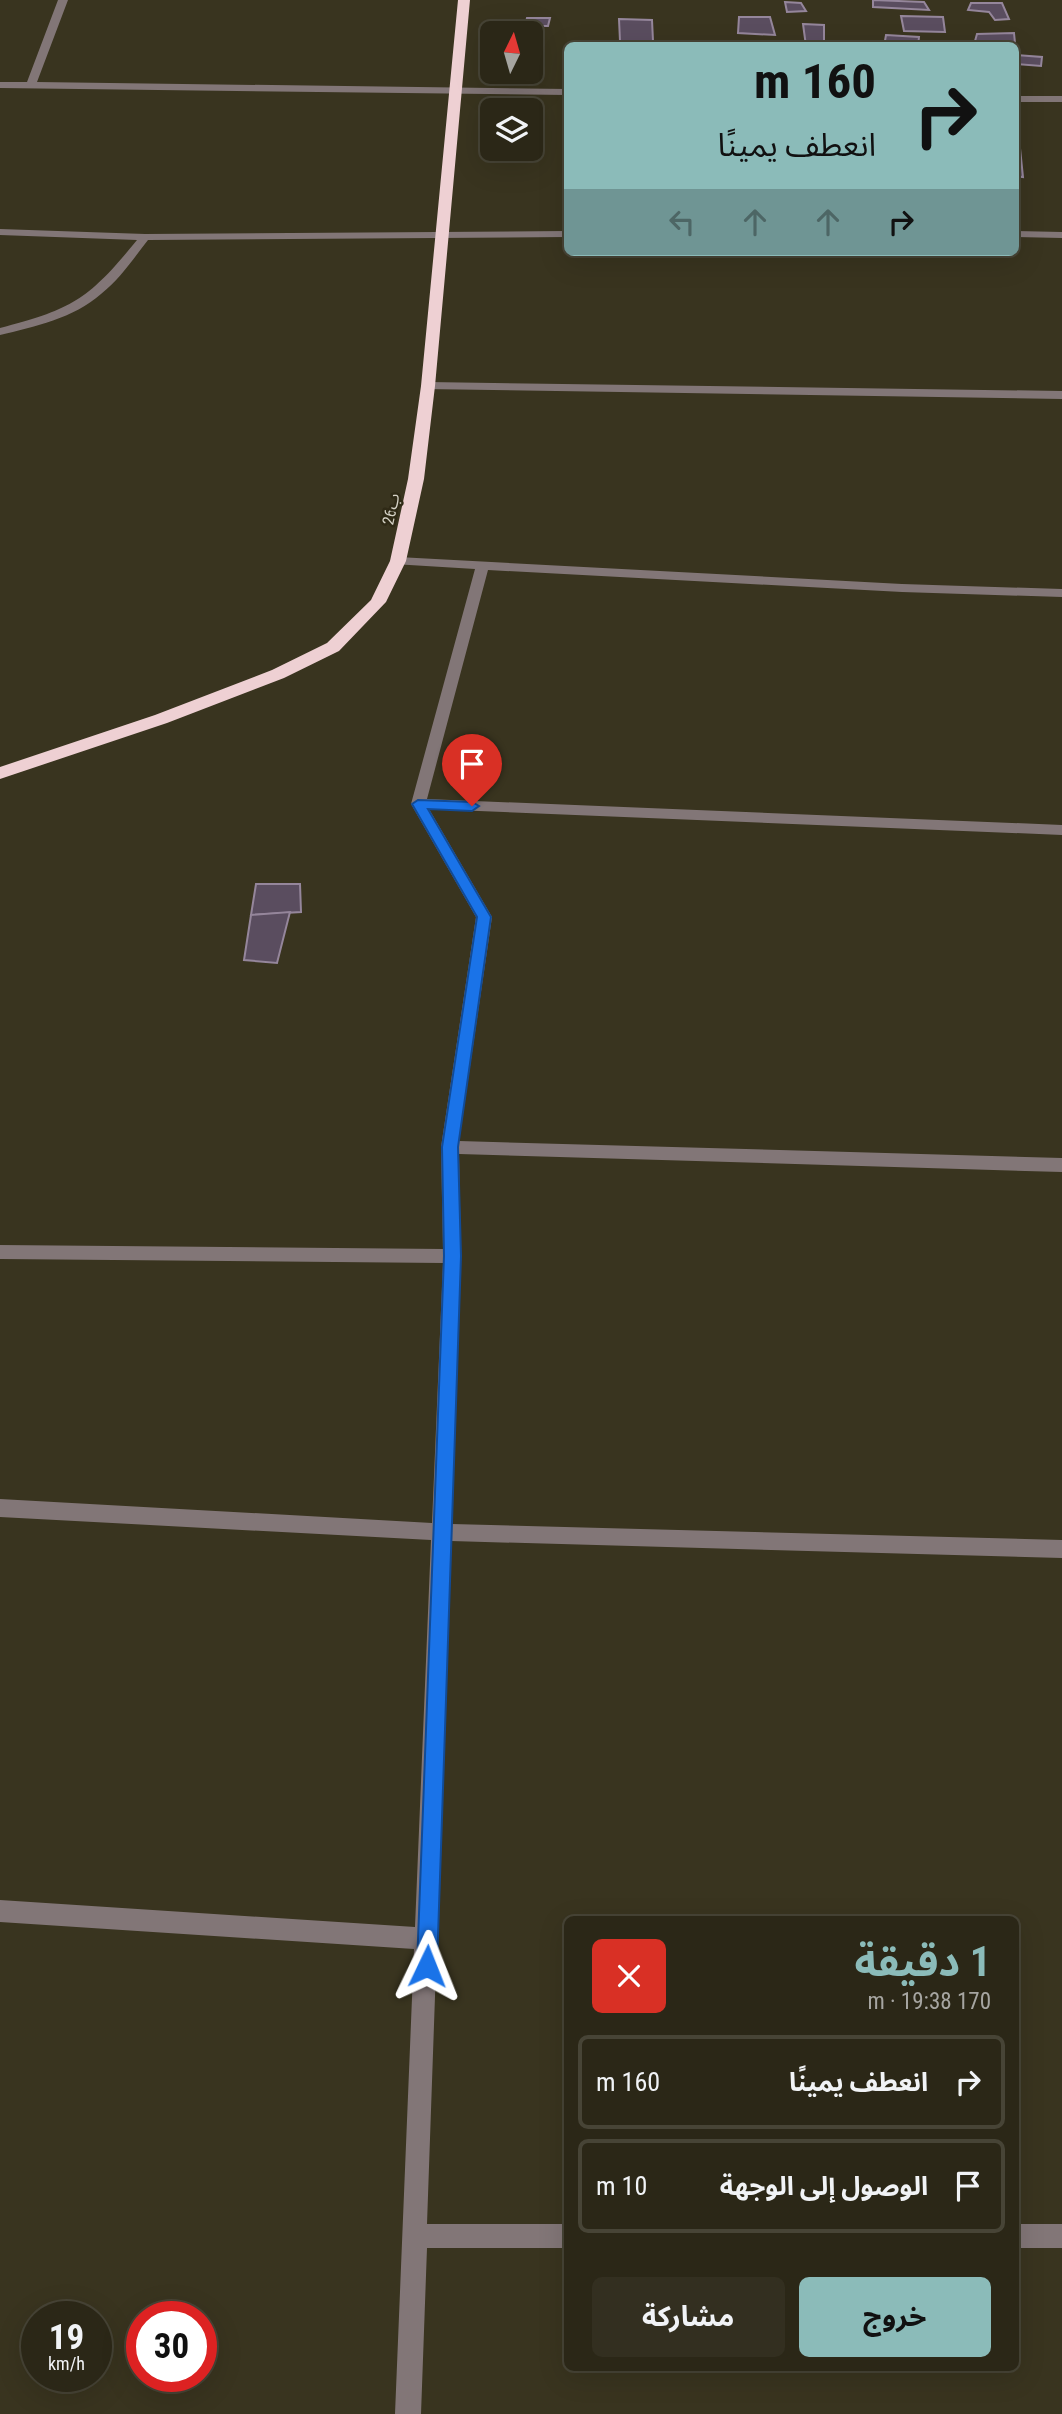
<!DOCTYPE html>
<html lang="ar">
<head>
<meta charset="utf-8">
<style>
	:root { --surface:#2b2717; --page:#332f20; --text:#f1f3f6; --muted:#a6a5a1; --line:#474436; --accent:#8bbbb9 }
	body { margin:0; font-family:"Roboto Condensed","Noto Sans Arabic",sans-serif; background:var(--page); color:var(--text); direction:rtl; height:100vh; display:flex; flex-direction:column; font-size:26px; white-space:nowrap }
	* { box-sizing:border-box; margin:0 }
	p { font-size:23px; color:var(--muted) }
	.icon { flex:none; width:38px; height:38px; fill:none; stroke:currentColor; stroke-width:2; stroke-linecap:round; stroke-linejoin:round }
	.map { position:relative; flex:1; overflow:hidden; direction:ltr }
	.side { position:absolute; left:564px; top:1916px; width:455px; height:455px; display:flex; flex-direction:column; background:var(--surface); border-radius:10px; box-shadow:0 7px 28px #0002,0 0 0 2px var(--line); direction:rtl }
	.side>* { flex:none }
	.top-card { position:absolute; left:564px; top:42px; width:455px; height:214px; border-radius:10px; box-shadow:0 7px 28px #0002,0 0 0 2px var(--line); direction:rtl; background:#8bbbb9; color:#111; overflow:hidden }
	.needle { width:46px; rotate:5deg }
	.tools { position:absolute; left:480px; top:21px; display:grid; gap:14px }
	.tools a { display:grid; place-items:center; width:63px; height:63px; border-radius:10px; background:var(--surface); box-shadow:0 7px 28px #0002,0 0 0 2px var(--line); font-size:35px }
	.speed { position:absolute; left:21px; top:2301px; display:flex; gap:14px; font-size:35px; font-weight:700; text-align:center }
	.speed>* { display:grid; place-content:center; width:91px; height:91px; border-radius:50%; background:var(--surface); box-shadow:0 7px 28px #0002,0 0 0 2px var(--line); line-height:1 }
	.speed small { font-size:18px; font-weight:400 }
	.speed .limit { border:10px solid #d22; background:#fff; color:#111 }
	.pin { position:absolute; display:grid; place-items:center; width:60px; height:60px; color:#fff; margin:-72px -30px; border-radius:50% 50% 50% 0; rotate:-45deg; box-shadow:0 0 7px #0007 }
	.pin .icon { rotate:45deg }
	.me { position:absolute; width:77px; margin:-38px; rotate:2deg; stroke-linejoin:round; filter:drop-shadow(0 0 5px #0008) }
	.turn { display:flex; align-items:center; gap:24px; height:147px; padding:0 28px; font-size:32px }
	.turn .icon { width:91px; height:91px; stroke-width:2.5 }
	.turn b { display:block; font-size:49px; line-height:60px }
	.lanes { display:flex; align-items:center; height:66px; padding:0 28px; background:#0003; justify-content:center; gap:35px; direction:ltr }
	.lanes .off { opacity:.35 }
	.round { display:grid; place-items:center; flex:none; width:74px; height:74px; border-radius:10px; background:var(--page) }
	.head { display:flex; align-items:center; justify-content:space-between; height:119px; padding:0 28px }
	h1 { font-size:42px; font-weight:700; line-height:52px; color:var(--accent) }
	.primary-button { display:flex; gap:14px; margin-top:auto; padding:14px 28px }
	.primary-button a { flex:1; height:80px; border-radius:10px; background:var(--accent); color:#111; font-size:28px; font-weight:700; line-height:80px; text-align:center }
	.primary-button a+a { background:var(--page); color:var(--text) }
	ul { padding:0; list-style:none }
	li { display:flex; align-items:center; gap:21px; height:94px; margin:0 14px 10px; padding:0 14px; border:4px solid var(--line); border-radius:10px }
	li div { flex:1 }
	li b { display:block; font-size:26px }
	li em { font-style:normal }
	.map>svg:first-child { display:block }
	.building { fill:#5a4d5f; stroke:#95869b; stroke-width:2 }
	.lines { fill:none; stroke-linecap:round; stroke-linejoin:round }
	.minor { fill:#827677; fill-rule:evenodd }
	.highway { fill:#eed0d3; fill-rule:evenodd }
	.route { fill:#1a73e8; stroke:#114b97; stroke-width:2 }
	.labels { text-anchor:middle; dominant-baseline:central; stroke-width:5; stroke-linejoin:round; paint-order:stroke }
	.far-street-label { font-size:16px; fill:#d6d3c7; stroke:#2f2a16 }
</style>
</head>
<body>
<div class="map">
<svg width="1062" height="2414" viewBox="0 0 1062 2414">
	<rect width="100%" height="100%" fill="#39341f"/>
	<g class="building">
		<path d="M873,0L924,2L929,10L873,7Z"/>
		<path d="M785,2L801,3L806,11L787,12Z"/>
		<path d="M971,3H1002L1009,19L995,20L989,12L968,10Z"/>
		<path d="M901,16L943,17L945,32L904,31Z"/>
		<path d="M739,17H770L775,35L738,33Z"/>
		<path d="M527,18H550L548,26H525Z"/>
		<path d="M619,19L652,20L653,41H620Z"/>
		<path d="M803,24L824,25V46H806Z"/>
		<path d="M1014,33L1015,43L975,41L977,34Z"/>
		<path d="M886,35L919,37L918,46H884Z"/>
		<path d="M580,41L668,46H578Z"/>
		<path d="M1015,55L1042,57L1041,66L1015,64Z"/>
		<path d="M1015,129H1018L1023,177L1015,176Z"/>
		<path d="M256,884H300L301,912L251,915Z"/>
		<path d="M290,912L277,963L244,960L251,915Z"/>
	</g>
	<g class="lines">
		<g class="minor">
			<path d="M58,0H68L37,82L567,89V95L0,88V82H27Z"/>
			<rect x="1015" y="96" width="47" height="6"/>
			<path d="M0,229L145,234L567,231V237L148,240C133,259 120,279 101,294C74,318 34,327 0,335V328C73,309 89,299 137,240L0,235Z"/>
			<path d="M1015,231L1062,232V238L1015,237Z"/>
			<path d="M428,382L1062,391V399L424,389L422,386Z"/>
			<path d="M398,557L902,584L1062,589V597L902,592L488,570L427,799L1062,825V835L429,809L492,917L459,1141L1062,1158V1172L459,1154L461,1256L452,1524L1062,1540V1558L451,1541L427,2224H567V2248H427L421,2414H395L414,1949L0,1922V1900L415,1927L431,1540L0,1517V1499L432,1523L443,1263L0,1259V1245L443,1249L441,1147L476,917L411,804L475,569L393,564V558Z"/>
			<rect x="1015" y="2224" width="47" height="24"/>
		</g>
		<path class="highway" d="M458,0H470L435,386L424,479L406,561L386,602L339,651L284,678L167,723L0,779V767L155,715L272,670L327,643L371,600L390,561L408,479L421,386Z"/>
	</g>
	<path class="route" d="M418,800L472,802L479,806L472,811L428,809L491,917L458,1147L461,1256L437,1966L434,1973L427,1976L420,1973L417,1966L444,1256L442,1147L477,917L412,804Z"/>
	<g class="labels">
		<g class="far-street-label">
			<text transform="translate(391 509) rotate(-78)">26ب</text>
		</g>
	</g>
</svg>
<div class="tools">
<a><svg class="needle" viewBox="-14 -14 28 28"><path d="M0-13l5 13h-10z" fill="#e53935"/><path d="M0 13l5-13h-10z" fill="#a6a5a1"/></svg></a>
<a><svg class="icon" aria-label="layers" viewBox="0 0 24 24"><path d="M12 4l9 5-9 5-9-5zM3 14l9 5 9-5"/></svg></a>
</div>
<div class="speed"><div>19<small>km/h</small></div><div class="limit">30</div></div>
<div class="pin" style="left:472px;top:806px;background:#d93025"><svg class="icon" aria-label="arrive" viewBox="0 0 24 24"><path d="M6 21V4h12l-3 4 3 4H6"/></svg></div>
<svg class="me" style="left:427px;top:1966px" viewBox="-20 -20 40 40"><path d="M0-17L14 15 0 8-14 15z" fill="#1a73e8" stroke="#fff" stroke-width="4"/></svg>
<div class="top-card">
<div class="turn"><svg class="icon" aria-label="right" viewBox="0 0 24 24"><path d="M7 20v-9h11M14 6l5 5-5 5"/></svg><div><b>160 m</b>انعطف يمينًا</div></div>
<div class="lanes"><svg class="icon off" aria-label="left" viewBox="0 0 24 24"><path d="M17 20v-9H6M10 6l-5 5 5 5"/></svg><svg class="icon off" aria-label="ahead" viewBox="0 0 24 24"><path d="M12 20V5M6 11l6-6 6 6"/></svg><svg class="icon off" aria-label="ahead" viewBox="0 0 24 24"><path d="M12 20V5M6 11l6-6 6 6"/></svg><svg class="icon" aria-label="right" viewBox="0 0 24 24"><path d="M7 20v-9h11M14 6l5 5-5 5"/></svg></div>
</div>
<section class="side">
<div class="head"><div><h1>1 دقيقة</h1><p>170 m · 19:38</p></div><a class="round" style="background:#d93025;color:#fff"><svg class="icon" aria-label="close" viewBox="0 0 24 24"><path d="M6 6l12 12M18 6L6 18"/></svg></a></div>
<ul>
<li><svg class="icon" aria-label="right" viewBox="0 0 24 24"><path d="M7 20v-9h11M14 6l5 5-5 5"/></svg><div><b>انعطف يمينًا</b></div><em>160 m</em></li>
<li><svg class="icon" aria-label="arrive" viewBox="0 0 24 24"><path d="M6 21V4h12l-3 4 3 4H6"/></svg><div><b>الوصول إلى الوجهة</b></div><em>10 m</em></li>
</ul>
<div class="primary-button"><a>خروج</a><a>مشاركة</a></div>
</section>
</div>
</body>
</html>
